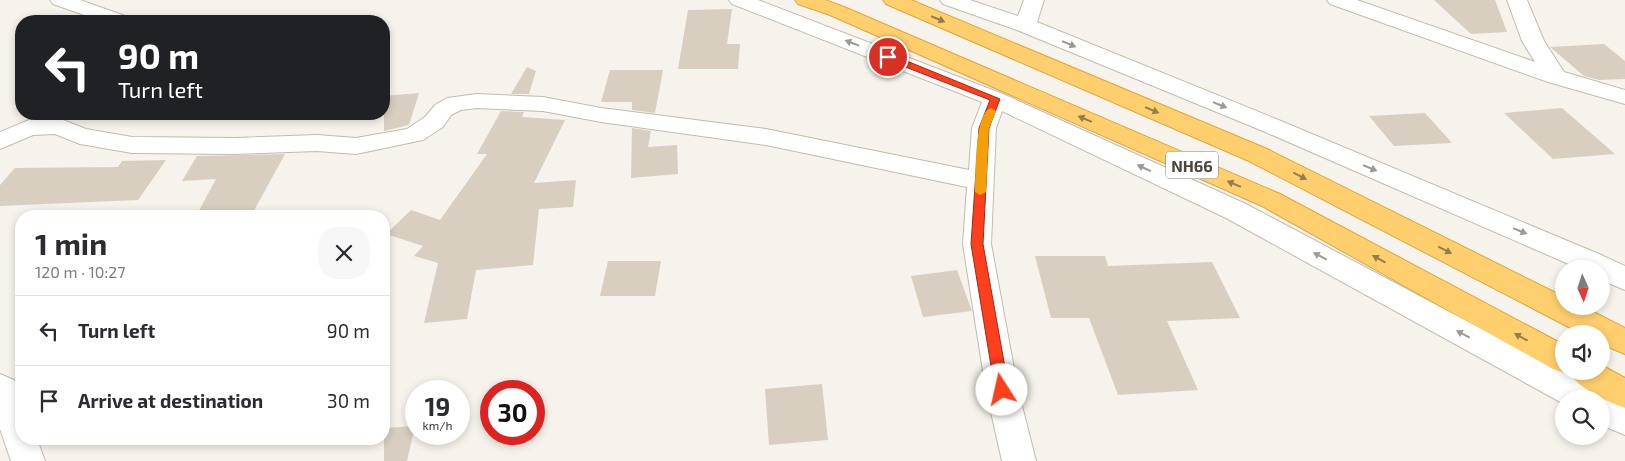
<!DOCTYPE html>
<html lang="en">
<head>
<meta charset="utf-8">
<style>
	:root { --surface:#fff; --page:#f7f7f7; --text:#2b2b33; --muted:#7c7c81; --line:#e1e1e2 }
	body { margin:0; font-family:"Exo 2",sans-serif; background:var(--page); color:var(--text); height:100vh; display:flex; flex-direction:column; font-size:19px; white-space:nowrap }
	* { box-sizing:border-box; margin:0 }
	p { font-size:16px; color:var(--muted) }
	.icon { flex:none; width:28px; height:28px; fill:none; stroke:currentColor; stroke-width:2; stroke-linecap:round; stroke-linejoin:round }
	.map { position:relative; flex:1; overflow:hidden }
	.side { position:absolute; left:15px; top:210px; width:375px; height:235px; display:flex; flex-direction:column; background:var(--surface); border-radius:20px; box-shadow:0 2px 8px #0003 }
	.side>* { flex:none }
	.hud { position:absolute; left:15px; top:15px; width:375px; height:105px; border-radius:20px; box-shadow:0 2px 8px #0003; background:#202124; color:#fff; overflow:hidden }
	.needle { width:32px; rotate:177deg }
	.controls { position:absolute; left:1555px; top:260px; display:grid; gap:10px }
	.controls a { display:grid; place-items:center; width:55px; height:55px; border-radius:50%; background:var(--surface); box-shadow:0 2px 8px #0003; font-size:25px }
	.speed { position:absolute; left:405px; top:380px; display:flex; gap:10px; font-size:25px; font-weight:700; text-align:center }
	.speed>* { display:grid; place-content:center; width:65px; height:65px; border-radius:50%; background:var(--surface); box-shadow:0 2px 8px #0003; line-height:1 }
	.speed small { font-size:12px; font-weight:400 }
	.speed .limit { border:8px solid #d22; background:#fff; color:#111 }
	.pin { position:absolute; display:grid; place-items:center; width:42px; height:42px; color:#fff; margin:-21px; border:2px solid #fff; border-radius:50%; box-shadow:0 1px 5px #0007 }
	.me { position:absolute; width:55px; margin:-28px; rotate:350deg; stroke-linejoin:round; filter:drop-shadow(0 0 4px #0008) }
	.turn { display:flex; align-items:center; gap:18px; height:105px; padding:0 20px; font-size:22px }
	.turn .icon { width:65px; height:65px; stroke-width:2.5 }
	.turn b { display:block; font-size:35px; line-height:42px }
	.round { display:grid; place-items:center; flex:none; width:52px; height:52px; border-radius:20px; background:var(--page) }
	.headline { display:flex; align-items:center; justify-content:space-between; height:85px; padding:0 20px }
	h1 { font-size:30px; font-weight:700; line-height:38px }
	ul { padding:0; list-style:none }
	li { display:flex; align-items:center; gap:15px; height:70px; padding:0 20px; border-top:1px solid var(--line) }
	li div { flex:1 }
	li b { display:block; font-size:19px }
	li em { font-style:normal }
	.map>svg:first-child { display:block }
	.building { fill:#d8cfc1 }
	.lines { fill:none; stroke-linecap:round; stroke-linejoin:round }
	.minor-casing { stroke:#c2bbae; stroke-width:2 }
	.highway-casing { stroke:#e0a43c; stroke-width:2 }
	.minor { fill:#fff; fill-rule:evenodd }
	.highway { fill:#ffcf6e; fill-rule:evenodd }
	.oneway { fill:#937c4e }
	.oneway2 { fill:#9c9892 }
	.route { fill:#fc3f1d; stroke:#a42913 }
	.slow { fill:#f59e0b }
	.labels { text-anchor:middle; dominant-baseline:central; stroke-width:4; stroke-linejoin:round; paint-order:stroke }
	.shield { fill:#fff; stroke:#817c74; stroke-width:1 }
	.shield-label { font-size:16px; font-weight:bold; fill:#4b4439 }
</style>
</head>
<body>
<div class="map">
<svg width="1625" height="461" viewBox="0 0 1625 461">
	<rect width="100%" height="100%" fill="#f6f3ec"/>
	<g class="building">
		<path d="M1434,0H1495L1507,32L1471,34Z"/>
		<path d="M732,9L727,44H740L738,69H678L688,10Z"/>
		<path d="M1604,44L1625,61V79L1599,80L1584,76L1550,47Z"/>
		<path d="M527,67L536,71L529,94H511Z"/>
		<path d="M610,70H663L655,113L632,110V102H601Z"/>
		<path d="M419,93L409,125L384,131V96Z"/>
		<path d="M1562,108L1615,154L1553,159L1504,113Z"/>
		<path d="M501,111L524,112L522,117L565,120L534,183L576,180L573,207L539,209L533,265L476,270L467,319L424,323L438,263L414,256L423,246L386,234L411,210L440,220L487,154H477Z"/>
		<path d="M1425,113L1452,143L1394,146L1369,116Z"/>
		<path d="M632,128L651,131L648,147L677,145L678,174L631,178Z"/>
		<path d="M285,154L251,216H196L216,179L182,181L197,156Z"/>
		<path d="M166,160L138,200L0,206V185L15,168L118,167L122,161Z"/>
		<path d="M1035,256H1105L1108,266L1212,262L1240,318L1167,321L1198,390L1118,395L1089,318H1051Z"/>
		<path d="M608,261H661L655,296H600Z"/>
		<path d="M957,270L972,311L923,317L911,276Z"/>
		<path d="M822,384L828,440L769,445L765,389Z"/>
		<path d="M415,426L407,461H384V428Z"/>
	</g>
	<g class="lines">
		<defs>
			<g id="minor">
				<path d="M50,0H80L128,17L132,21H101L53,4Z"/>
				<path d="M729,0H758L1003,94L1246,204L1595,389L1598,396L1601,395L1625,405V435L1601,425V399H1564V404L1226,218L1002,111L996,128L991,244L1018,390L1036,461H1002L986,390L963,244L967,187L766,145L601,122L543,111L477,108L461,110L451,115L443,127L423,140L356,154L317,151L235,154L132,153L80,144L55,134L33,135L0,149V132L29,120L58,118L86,129L132,137L235,138L317,135L356,138L407,129L425,117L435,105L447,98L477,94L543,97L601,108L766,129L969,170L972,128L982,102L732,4Z"/>
				<path d="M940,0H970L1018,16L1024,0H1044L1037,22L1281,121L1599,254L1625,266V290L1601,280V269H1580L1263,131L1017,30L943,4Z"/>
				<path d="M1327,0H1357L1535,62L1522,41L1507,0H1527L1544,41L1564,72L1625,90V104L1548,82L1330,4Z"/>
				<path d="M0,374L14,380L21,396V439H37L45,461H11L0,429Z"/>
			</g>
			<g id="highway">
				<path d="M795,0H825L844,7L1280,194L1564,345V371H1601V365L1625,378V408C1608,402 1576,387 1568,371L1564,373L1553,369L1262,206L830,15L798,4Z"/>
				<path d="M883,0H911L1267,149L1564,297V306H1582L1625,328V354L1601,344V334H1582L1249,161L886,4Z"/>
			</g>
		</defs>
		<use href="#minor" class="minor-casing"/>
		<use href="#highway" class="highway-casing"/>
		<use href="#minor" class="minor"/>
		<use href="#highway" class="highway"/>
	</g>
	<defs><path id="oneway-solid" d="M-6-.8H1V-3.2L6.5 0L1 3.2V.8H-6Z" transform="scale(1.25)"/></defs>
	<g class="oneway">
		<use href="#oneway-solid" transform="translate(938 19) rotate(23)"/>
		<use href="#oneway-solid" transform="translate(1152 110) rotate(23)"/>
		<use href="#oneway-solid" transform="translate(1085 119) rotate(-157)"/>
		<use href="#oneway-solid" transform="translate(1300 176) rotate(27)"/>
		<use href="#oneway-solid" transform="translate(1234 184) rotate(-157)"/>
		<use href="#oneway-solid" transform="translate(1445 250) rotate(27)"/>
		<use href="#oneway-solid" transform="translate(1379 259) rotate(-151)"/>
		<use href="#oneway-solid" transform="translate(1521 337) rotate(-151)"/>
	</g>
	<g class="oneway2">
		<use href="#oneway-solid" transform="translate(852 43) rotate(-159)"/>
		<use href="#oneway-solid" transform="translate(1069 44) rotate(23)"/>
		<use href="#oneway-solid" transform="translate(1220 105) rotate(22)"/>
		<use href="#oneway-solid" transform="translate(1144 168) rotate(-155)"/>
		<use href="#oneway-solid" transform="translate(1370 168) rotate(23)"/>
		<use href="#oneway-solid" transform="translate(1520 231) rotate(23)"/>
		<use href="#oneway-solid" transform="translate(1320 256) rotate(-152)"/>
		<use href="#oneway-solid" transform="translate(1463 334) rotate(-152)"/>
	</g>
	<path class="route" d="M885,55H892L1000,99L989,128L983,244L1009,390L1007,394L1002,396L997,394L995,390L971,244L979,128L990,100L885,59Z"/>
	<path class="slow" d="M991,108L996,111L989,128L986,192L980,195L975,192C976,175 974,113 991,108Z"/>
	<g class="labels">
		<rect class="shield" x="1166" y="151.5" width="52" height="27" rx="4"/>
		<g class="shield-label">
			<text x="1192" y="165">NH66</text>
		</g>
	</g>
</svg>
<div class="controls">
<a><svg class="needle" viewBox="-14 -14 28 28"><path d="M0-13l5 13h-10z" fill="#e53935"/><path d="M0 13l5-13h-10z" fill="#7c7c81"/></svg></a>
<a><svg class="icon" aria-label="sound" viewBox="0 0 24 24"><path d="M4 9h4l5-4v14l-5-4H4zM17 9q2 3 0 6"/></svg></a>
<a><svg class="icon" aria-label="search" viewBox="0 0 24 24"><circle cx="10" cy="10" r="6"/><path d="M15 15l6 6"/></svg></a>
</div>
<div class="speed"><div>19<small>km/h</small></div><div class="limit">30</div></div>
<div class="pin" style="left:888px;top:57px;background:#d93025"><svg class="icon" aria-label="arrive" viewBox="0 0 24 24"><path d="M6 21V4h12l-3 4 3 4H6"/></svg></div>
<svg class="me" style="left:1002px;top:390px" viewBox="-20 -20 40 40"><circle r="19" fill="#fff"/><path d="M0-13L10 11 0 6-10 11z" fill="#fc3f1d"/></svg>
<div class="hud">
<div class="turn"><svg class="icon" aria-label="left" viewBox="0 0 24 24"><path d="M17 20v-9H6M10 6l-5 5 5 5"/></svg><div><b>90 m</b>Turn left</div></div>
</div>
<section class="side">
<div class="headline"><div><h1>1 min</h1><p>120 m · 10:27</p></div><a class="round"><svg class="icon" aria-label="close" viewBox="0 0 24 24"><path d="M6 6l12 12M18 6L6 18"/></svg></a></div>
<ul>
<li><svg class="icon" aria-label="left" viewBox="0 0 24 24"><path d="M17 20v-9H6M10 6l-5 5 5 5"/></svg><div><b>Turn left</b></div><em>90 m</em></li>
<li><svg class="icon" aria-label="arrive" viewBox="0 0 24 24"><path d="M6 21V4h12l-3 4 3 4H6"/></svg><div><b>Arrive at destination</b></div><em>30 m</em></li>
</ul>
</section>
</div>
</body>
</html>
